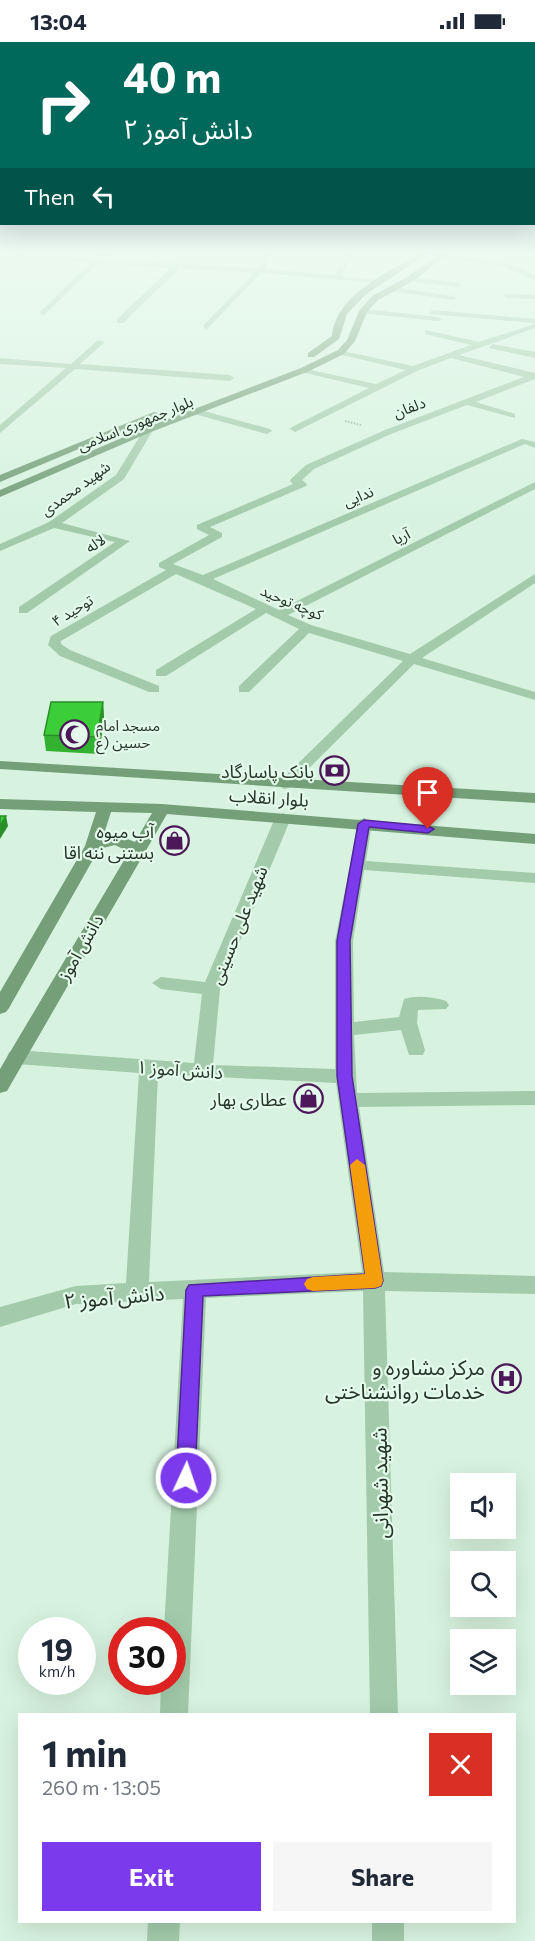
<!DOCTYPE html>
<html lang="en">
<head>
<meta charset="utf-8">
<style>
	:root { --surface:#fff; --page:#f6f6f7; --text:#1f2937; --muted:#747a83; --accent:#7c3aed }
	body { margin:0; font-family:Commissioner,"Noto Sans Arabic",sans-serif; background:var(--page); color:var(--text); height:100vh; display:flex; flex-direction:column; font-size:22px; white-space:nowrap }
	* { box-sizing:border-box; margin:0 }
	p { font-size:20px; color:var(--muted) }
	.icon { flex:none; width:33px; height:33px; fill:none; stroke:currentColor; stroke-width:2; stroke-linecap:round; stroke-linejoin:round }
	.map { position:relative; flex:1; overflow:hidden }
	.side { position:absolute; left:18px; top:1671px; width:498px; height:210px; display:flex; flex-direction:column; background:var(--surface); border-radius:0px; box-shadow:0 6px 24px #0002 }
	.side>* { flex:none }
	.guide { position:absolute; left:0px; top:0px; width:536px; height:183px; box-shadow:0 6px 24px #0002; background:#00695c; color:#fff; overflow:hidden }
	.controls { position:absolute; left:450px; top:1431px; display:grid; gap:12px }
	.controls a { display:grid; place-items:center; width:66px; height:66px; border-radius:0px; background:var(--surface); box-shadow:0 6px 24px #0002; font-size:30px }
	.speed { position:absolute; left:18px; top:1575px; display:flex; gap:12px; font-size:30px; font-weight:700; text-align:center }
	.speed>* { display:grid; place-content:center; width:78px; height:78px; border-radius:50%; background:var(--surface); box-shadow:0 6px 24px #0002; line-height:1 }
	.speed small { font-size:15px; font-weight:400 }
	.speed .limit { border:9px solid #d22; background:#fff; color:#111 }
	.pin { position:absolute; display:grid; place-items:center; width:51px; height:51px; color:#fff; margin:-62px -26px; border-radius:50% 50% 50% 0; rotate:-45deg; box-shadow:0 0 6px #0007 }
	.pin .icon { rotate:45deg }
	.me { position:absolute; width:66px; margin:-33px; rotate:3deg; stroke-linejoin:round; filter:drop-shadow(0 0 4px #0008) }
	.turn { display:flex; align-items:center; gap:21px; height:126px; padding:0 24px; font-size:27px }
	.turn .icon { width:78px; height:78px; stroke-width:2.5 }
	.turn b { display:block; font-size:42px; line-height:51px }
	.then { display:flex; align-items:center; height:57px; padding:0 24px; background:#0003; gap:12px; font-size:22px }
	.round { display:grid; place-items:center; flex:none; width:63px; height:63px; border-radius:0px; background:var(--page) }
	.overview { display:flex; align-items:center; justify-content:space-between; height:102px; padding:0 24px }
	h1 { font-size:36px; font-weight:700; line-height:45px }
	.primary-button { display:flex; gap:12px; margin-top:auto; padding:12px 24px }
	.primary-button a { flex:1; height:69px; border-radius:0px; background:var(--accent); color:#fff; font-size:24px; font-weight:700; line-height:69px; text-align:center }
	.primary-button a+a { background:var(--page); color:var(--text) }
	.status { display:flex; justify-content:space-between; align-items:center; height:42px; padding:0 30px; background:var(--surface); direction:ltr }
	.status svg { height:16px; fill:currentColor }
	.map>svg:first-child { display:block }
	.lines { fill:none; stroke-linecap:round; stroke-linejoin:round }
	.path { stroke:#8db794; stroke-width:2; stroke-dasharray:1.5 1.5; stroke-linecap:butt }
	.street { fill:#a3cbab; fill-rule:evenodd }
	.secondary { fill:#749f79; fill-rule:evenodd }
	.wall { fill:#33b131 }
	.shaded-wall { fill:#299028 }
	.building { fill:#3bce39; stroke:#299028; stroke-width:1.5 }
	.route { fill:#7c3aed; stroke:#51269a; stroke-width:1.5 }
	.slow { fill:#f59e0b }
	.labels { text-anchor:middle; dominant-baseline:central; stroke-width:4.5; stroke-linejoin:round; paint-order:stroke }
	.far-street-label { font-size:15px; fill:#253526; stroke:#e4faea }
	.far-poi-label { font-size:15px; fill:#253526; stroke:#e4faea; text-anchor:start }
	.poi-label { font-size:18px; fill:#253526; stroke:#e4faea; text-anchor:end }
	.street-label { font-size:18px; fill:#253526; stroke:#e4faea }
	.near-street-label { font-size:21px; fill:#253526; stroke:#e4faea }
	.near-poi-label { font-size:21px; fill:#253526; stroke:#e4faea; text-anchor:end }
</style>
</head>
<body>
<div class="status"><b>13:04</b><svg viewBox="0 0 49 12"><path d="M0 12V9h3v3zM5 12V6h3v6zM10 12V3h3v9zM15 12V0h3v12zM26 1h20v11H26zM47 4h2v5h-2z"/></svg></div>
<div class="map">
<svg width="535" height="1899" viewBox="0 0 535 1899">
	<rect width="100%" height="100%" fill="#d7f3df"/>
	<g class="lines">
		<path class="path" d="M345,379L361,383"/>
		<g class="street">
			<path d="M100,211L106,212L102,217L257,226L269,211H275L264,227L334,233L349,211H355L341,234L384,239L380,241L261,231L206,288L203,284L254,231L98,221L43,274L40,270L91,220L7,215L10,213L95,216Z"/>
			<path d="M440,213C472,216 506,216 535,233V238L501,224L438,216Z"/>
			<path d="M172,225L179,227L123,281H117V277Z"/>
			<path d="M410,235L458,241L462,243L458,245L407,239Z"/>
			<path d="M392,245L453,254L457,256L453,258L389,249Z"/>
			<path d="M503,252L535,253V257L506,256Z"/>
			<path d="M363,267L438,275L442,277L438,279L360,271Z"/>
			<path d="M432,268L535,277V281L429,272Z"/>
			<path d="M535,282V286L459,313L535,331V337L476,360L515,372V376L467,363L391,392L314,427L302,438L307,442L306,444L210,485L222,491V495L173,522L203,533L522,397L535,400V406L525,402L213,537L279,568L535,440V447L288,573L311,583L410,612L535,532V541L422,616L535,650V658L414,622L289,746L284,747L277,743L279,740L403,619L309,591L249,650H239V644L299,587L266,571L166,634H156V628L256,567L176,532L61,599V602L70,608L159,644V650H149L60,614L48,603L51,594L166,528L159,525V521L209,493L197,487V483L293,442L290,439L291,437L306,423L385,388L524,335L451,316L417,329L295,390L290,387L292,385L369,346L301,330V326L376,342L406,328L338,312V308L413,324L471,303L425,292V288L479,300Z"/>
			<path d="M98,298L105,300L80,322L230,333L234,336L230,339L75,327L0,391V383L66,326L0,322V316L71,322Z"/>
			<path d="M492,302L535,310V316L489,306Z"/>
			<path d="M197,367L270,387L272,389L267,392L194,372V368Z"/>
			<path d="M145,386L153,388L124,437L62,481L130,499L27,571H19V565L115,500L54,486L0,509V502L49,480L116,433Z"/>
			<path d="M283,771L291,776L220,947L213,1023L335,1027V899L359,778L364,776L372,781L366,819L535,831V841L364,828L353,899L354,980L399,975L404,957C416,953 434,955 446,959L449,963L446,967L418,968L417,981L425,1008L423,1013H409L401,988L354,993L357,1051L535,1049V1063L359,1065L384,1230L535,1234V1252L385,1249L398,1672H370L363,1249L206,1256L188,1672H160L161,1640H172V1588H164L183,1257L76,1262L0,1285V1265L76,1244L126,1241L139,1031L16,1022L9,1020L7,1015L9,1010L16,1008L194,1021L202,952L161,947L152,941L161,935L205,940L275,776ZM158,1032L336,1041L362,1230L149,1240Z"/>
			<path d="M148,1880H180L179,1899H147Z"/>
			<rect x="372" y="1880" width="32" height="19"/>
		</g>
		<g class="secondary">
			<path d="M421,211H429L366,252L347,272L339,297L314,315H308V311L332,294C336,252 389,230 421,211Z"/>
			<path d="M442,211H449L413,239L378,258L367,270L355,299L344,312L307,330L151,390L0,455V448L145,386L301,326L338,308L347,298L359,269L372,254L407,235Z"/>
			<path d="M154,370L162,372L0,440V433Z"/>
			<path d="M0,719L535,751V761L0,727Z"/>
			<path d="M0,757L162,762L535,792V802L167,772L7,1049L0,1051V1027L129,810L115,803L99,807L9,966L6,970L0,972V950L85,804L96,770L0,767ZM111,770L152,771L135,800L120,794L103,795Z"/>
		</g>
	</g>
	<path class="wall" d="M103,660L104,676L99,712L46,709L44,693Z"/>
	<g class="shaded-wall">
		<path d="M103,660L104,676L99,712L97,695Z"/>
		<path d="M6,774L8,784L0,797V784Z"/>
	</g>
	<g class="building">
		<path d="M51,660H103L97,695L44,693Z"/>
		<path d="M0,774H6L0,784Z"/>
	</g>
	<linearGradient id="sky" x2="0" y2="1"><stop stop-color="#8d9ad2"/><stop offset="0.44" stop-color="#edfaf1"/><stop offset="1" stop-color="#edfaf1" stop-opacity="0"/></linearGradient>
	<rect width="535" height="477" fill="url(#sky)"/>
	<path class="route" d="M364,778L428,784L434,787L428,791L369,785L350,899L352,1034L383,1239L381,1244L375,1246L203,1254L195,1436L192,1443L186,1445L179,1443L176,1436L186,1248L189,1243L365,1232L337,1034V899L358,782Z"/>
	<path class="slow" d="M357,1117L365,1123L383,1239L381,1244L375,1246L313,1249L307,1247L304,1242L307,1237L313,1235L365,1232L350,1123Z"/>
	<defs>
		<symbol id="mosque-ring" viewBox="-11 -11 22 22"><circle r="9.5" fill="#e4faea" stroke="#4d1859" stroke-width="1.5"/><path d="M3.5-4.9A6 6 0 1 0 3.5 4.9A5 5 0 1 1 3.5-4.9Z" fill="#4d1859"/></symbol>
		<symbol id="bank-ring" viewBox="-11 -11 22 22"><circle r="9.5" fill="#e4faea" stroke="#4d1859" stroke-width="1.5"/><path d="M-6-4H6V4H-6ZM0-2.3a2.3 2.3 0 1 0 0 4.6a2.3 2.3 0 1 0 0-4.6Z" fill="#4d1859"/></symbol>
		<symbol id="shop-ring" viewBox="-11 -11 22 22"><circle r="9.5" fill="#e4faea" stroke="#4d1859" stroke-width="1.5"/><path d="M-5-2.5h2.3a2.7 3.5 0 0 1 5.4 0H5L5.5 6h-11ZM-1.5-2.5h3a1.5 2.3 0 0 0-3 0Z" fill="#4d1859"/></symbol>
		<symbol id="hospital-ring" viewBox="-11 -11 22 22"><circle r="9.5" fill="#e4faea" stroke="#4d1859" stroke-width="1.5"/><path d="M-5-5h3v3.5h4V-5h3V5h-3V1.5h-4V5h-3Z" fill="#4d1859"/></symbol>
	</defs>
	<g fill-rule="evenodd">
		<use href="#mosque-ring" x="58" y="676" width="33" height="33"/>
		<use href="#bank-ring" x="318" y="712" width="33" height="33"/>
		<use href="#shop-ring" x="158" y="782" width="33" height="33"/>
		<use href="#shop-ring" x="292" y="1040" width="33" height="33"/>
		<use href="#hospital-ring" x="490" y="1320" width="33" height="33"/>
	</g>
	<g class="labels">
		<g class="far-street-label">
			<text transform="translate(409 365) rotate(-21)">دلفان</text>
			<text transform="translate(135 381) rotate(-22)">بلوار جمهوری اسلامی</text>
			<text transform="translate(75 446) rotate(-36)">شهید محمدی</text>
			<text transform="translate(358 454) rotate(-23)">ندایی</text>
			<text transform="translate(401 494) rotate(-27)">آریا</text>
			<text transform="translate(95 501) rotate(-34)">لاله</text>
			<text transform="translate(292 560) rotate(23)">کوچه توحید</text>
			<text transform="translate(72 568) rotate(-32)">توحید ۴</text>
		</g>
		<g class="far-poi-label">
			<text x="96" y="683">مسجد امام<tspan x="96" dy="17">حسین (ع</tspan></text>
		</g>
		<g class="poi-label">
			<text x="314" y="729">بانک پاسارگاد</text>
			<text x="154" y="789">آب میوه<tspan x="154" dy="21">بستنی ننه اقا</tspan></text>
			<text x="287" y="1057">عطاری بهار</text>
		</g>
		<g class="street-label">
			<text transform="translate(269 755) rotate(4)">بلوار انقلاب</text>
			<text transform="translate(238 883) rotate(-68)">شهید علی حسینی</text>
			<text transform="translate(80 905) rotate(-60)">دانش آموز</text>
			<text transform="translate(180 1027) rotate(4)">دانش آموز ۱</text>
		</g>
		<g class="near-street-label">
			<text transform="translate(114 1254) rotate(-5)">دانش آموز ۲</text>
			<text transform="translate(379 1441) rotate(-91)">شهید شهرانی</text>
		</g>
		<g class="near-poi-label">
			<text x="485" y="1324">مرکز مشاوره و<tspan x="485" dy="24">خدمات روانشناختی</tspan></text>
		</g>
	</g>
</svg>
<div class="controls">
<a><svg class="icon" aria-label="sound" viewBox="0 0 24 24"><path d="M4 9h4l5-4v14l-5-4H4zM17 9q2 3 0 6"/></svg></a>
<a><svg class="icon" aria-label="search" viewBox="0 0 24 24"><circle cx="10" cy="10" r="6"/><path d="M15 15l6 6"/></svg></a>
<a><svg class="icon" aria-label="layers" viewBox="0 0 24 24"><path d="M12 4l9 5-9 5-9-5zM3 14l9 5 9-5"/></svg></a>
</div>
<div class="speed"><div>19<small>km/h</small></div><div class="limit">30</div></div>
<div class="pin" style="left:428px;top:787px;background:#d93025"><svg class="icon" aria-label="arrive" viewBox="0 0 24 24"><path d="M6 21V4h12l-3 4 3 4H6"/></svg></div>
<svg class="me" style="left:186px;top:1436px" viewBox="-20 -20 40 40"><circle r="17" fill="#7c3aed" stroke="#fff" stroke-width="3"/><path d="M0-11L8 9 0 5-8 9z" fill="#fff"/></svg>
<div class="guide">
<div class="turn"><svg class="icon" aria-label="right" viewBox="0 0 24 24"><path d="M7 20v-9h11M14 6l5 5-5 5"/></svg><div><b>40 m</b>دانش آموز ۲</div></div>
<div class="then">Then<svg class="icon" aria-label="left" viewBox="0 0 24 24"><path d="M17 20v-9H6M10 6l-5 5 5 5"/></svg></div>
</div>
<section class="side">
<div class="overview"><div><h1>1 min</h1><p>260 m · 13:05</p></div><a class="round" style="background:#d93025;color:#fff"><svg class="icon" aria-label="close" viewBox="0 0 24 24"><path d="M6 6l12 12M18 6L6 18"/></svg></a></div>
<div class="primary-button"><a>Exit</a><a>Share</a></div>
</section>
</div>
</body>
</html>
